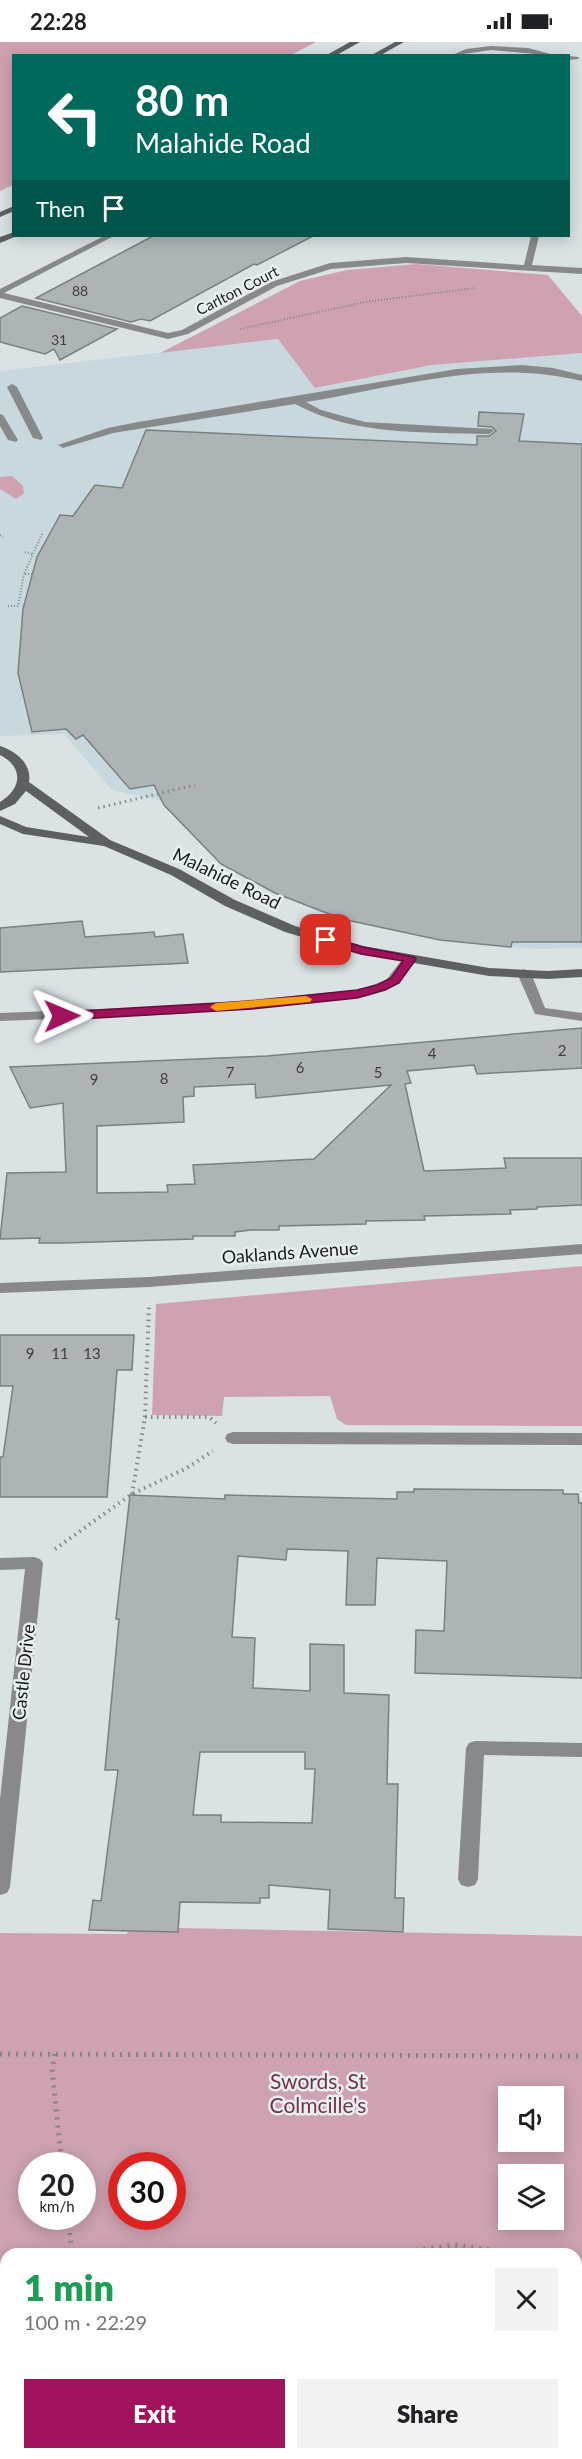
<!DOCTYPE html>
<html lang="en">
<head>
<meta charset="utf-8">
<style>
	:root { --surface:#fff; --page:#f2f2f2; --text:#202124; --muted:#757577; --accent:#a0125c }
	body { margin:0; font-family:Lato,sans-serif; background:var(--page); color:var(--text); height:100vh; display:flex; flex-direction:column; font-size:22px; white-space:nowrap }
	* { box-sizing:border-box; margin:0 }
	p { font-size:20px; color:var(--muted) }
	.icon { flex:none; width:33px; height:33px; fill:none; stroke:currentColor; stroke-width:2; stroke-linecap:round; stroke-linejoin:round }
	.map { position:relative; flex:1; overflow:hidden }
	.side { position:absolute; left:0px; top:2206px; width:582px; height:212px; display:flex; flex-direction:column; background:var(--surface); border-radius:18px 18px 0 0; box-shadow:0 3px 15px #0003 }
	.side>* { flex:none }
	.top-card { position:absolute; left:12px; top:12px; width:558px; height:183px; border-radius:0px; box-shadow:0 3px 15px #0003; background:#00695c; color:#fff; overflow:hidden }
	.buttons { position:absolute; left:498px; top:2044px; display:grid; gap:12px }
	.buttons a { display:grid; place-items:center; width:66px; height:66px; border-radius:0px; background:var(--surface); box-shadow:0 3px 15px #0003; font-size:30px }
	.speed { position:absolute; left:18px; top:2110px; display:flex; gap:12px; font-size:30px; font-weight:700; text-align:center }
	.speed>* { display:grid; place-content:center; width:78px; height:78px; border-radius:50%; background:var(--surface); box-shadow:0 3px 15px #0003; line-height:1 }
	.speed small { font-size:15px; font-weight:400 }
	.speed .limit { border:9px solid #d22; background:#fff; color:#111 }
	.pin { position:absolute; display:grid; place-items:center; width:51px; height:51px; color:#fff; margin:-26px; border-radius:12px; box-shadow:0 3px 9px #0006 }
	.me { position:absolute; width:66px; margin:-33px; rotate:89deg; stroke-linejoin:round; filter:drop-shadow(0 0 4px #0008) }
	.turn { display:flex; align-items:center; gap:21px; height:126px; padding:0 24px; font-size:27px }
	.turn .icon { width:78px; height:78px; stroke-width:2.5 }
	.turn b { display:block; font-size:42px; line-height:51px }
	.then { display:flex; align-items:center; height:57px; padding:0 24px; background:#0003; gap:12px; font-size:22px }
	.round { display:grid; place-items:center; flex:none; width:63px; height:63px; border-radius:0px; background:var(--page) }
	.summary { display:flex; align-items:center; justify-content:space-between; height:102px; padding:0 24px }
	h1 { font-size:36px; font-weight:800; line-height:45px; color:#1e9e55 }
	.cta { display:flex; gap:12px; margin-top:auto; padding:12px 24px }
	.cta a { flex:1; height:69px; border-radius:0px; background:var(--accent); color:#fff; font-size:24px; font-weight:800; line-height:69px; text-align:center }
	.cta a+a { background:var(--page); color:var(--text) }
	.status { display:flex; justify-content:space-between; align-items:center; height:42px; padding:0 30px; background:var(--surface); direction:ltr }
	.status svg { height:16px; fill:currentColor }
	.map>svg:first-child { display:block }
	.built { fill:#c9d8dc }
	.green { fill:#cea2b1; fill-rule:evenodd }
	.building { fill:#aeb4b6; stroke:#7a8081; stroke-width:1.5; fill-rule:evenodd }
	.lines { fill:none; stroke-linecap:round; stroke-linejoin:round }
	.path-far3 { stroke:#838789; stroke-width:2; stroke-dasharray:1 2; stroke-linecap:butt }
	.path-far2 { stroke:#838789; stroke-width:3; stroke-dasharray:1.5 4; stroke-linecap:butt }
	.path-far1 { stroke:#838789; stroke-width:4; stroke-dasharray:1.5 4.5; stroke-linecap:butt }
	.path { stroke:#838789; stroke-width:5; stroke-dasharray:2 6; stroke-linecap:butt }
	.service { fill:#87898a; fill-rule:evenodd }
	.minor { fill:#87898a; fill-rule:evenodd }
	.secondary { fill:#5c6061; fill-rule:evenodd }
	.route { fill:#a0125c; stroke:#680c3c; stroke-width:1.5 }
	.slow { fill:#f59e0b }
	.labels { text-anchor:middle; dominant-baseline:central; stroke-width:5; stroke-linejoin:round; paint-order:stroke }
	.far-number-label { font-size:14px; fill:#3e4142 }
	.far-street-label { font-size:15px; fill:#191b1c; stroke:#e8eff1 }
	.number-label { font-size:15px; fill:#3e4142 }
	.street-label { font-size:18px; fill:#191b1c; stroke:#e8eff1 }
	.near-park-label { font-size:21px; fill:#77304d; stroke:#e8eff1 }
</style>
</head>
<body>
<div class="status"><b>22:28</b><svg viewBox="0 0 49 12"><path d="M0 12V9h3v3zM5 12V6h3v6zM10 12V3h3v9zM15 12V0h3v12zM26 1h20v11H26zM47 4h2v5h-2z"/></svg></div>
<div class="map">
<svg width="582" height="2417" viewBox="0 0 582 2417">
	<rect width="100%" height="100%" fill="#dbe2e4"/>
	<path class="built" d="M278,297L317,346L432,323L582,311V906L536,907L440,898L342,877L275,851L214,817L219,814L190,791L162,759L112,748L64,692L0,694V329Z"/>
	<g class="green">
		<path d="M0,0H316L289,14H14L13,143L0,149Z"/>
		<path d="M416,222L548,233L582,274V311L432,323L315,346L278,297L160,311L300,239L347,228Z"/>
		<path d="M12,434L23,444L24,451L16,457L0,447V435Z"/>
		<path d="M582,1224V1384L346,1383L337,1377L330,1354L224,1355L222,1374L152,1373L156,1262Z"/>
		<path d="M178,1886L582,1894V2236L576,2234V2212H6V2310L0,2311V1891L127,1892L128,1889L177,1890ZM508,2055H554V2100H508ZM32,2124H82V2175H32ZM122,2124H172V2175H122ZM508,2133H554V2178H508Z"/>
	</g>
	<g class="building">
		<path d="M153,194H313L257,223L254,222L150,279L141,277L131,280L36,256Z"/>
		<path d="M22,264L117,287L60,318L54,307L45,312L0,300V276Z"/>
		<path d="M479,370L524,372L519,399L582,402V900H512L511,905L440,898L342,877L275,851L221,822L164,763L154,743L130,747L83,693L76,697L66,687L32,690L18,631L23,567L37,515L60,473L73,474L95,443L122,446L146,388L477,403V394H489L496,389L492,385L478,384Z"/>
		<path d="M82,879L85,895L154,890L155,895L183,892L188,921L0,930V886Z"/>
		<path d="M582,986V1026L477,1032L474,1023L407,1029L411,1041L405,1042L424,1129L506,1126L504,1116H582V1163L537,1165V1167L510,1168L511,1172L424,1174L425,1178L366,1179V1182L279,1184V1188H251L235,1190V1194H193V1197L63,1201H39L40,1196L0,1197L7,1131L66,1130L63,1061L30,1066L10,1025L267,1014ZM255,1042L256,1056L391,1043L314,1117L193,1123L195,1142L167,1143L168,1150L97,1151V1084L184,1080L183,1055L194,1054V1045Z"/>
		<path d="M0,1293H134L132,1328H117L107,1455H0V1415H3L13,1344H0Z"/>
		<path d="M414,1447L563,1448V1452H578L579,1461H582V1636L415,1631L416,1588L444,1589L447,1519L377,1516L375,1563H346L348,1509L287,1507L286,1518L238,1514L232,1595L255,1596L253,1646L310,1649V1602L344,1603V1651L389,1653L387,1742H398L395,1856H404L403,1890L328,1887L330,1848L269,1843V1856H260V1861L180,1860L178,1890L89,1888L93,1858L101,1859L118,1728H105L119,1577H116L130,1453L225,1457V1453L397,1457V1450H414ZM200,1710H305V1727H315L312,1781L221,1780V1773H193Z"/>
	</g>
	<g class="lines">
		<g class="path-far3">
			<path d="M240,287L365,260L475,246"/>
			<path d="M0,493L3,495"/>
			<path d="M25,510L32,512"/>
			<path d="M32,532H24L42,492"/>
			<path d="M8,564H18L24,532"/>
		</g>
		<path class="path-far2" d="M98,766L195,743"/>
		<g class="path-far1">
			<path d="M145,1375H209L216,1381"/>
			<path d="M132,1452L145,1375L149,1262"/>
			<path d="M55,1507L132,1452L185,1427L213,1409"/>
		</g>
		<g class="path">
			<path d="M0,2012L582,2014"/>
			<path d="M55,2012L52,2027L62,2124"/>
			<path d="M68,2175L72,2212"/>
			<path d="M392,2212L453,2203L521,2212"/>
			<path d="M0,2262L6,2261"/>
		</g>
		<g class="service">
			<path d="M522,323L553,326L582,333V339C489,316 398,345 306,360L321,368L365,380L492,387L494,389L489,392C422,390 355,394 295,362L113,391L63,406L58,403L108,386L138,380L457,327Z"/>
			<path d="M12,342L17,345L43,396L41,398L33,396L7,345Z"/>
			<path d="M0,372L3,373L18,398L16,400L8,398L0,384Z"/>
			<path d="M524,927L531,931L545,966L582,971V979L535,972L517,931Z"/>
		</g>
		<g class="minor">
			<path d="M491,4L528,6L558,14L491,8L450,14L466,7Z"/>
			<path d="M568,14L578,15L579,17L568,18Z"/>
			<path d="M104,194H114L4,251L168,291L182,288L271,240L330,221L406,215L524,223L531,194H539L532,223L582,226V232L406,221L331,227L277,244L188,292L168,297L0,256V247Z"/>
			<path d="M410,913L417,917C399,943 390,949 359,956L180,972L0,979V971L180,964L359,948L386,938L405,914Z"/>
			<path d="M582,1202V1212L149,1245L0,1251V1241L149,1235Z"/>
			<path d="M233,1390L582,1391V1403L233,1402L227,1400L225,1396L227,1392Z"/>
			<path d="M34,1515L40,1517L43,1521L10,1845L7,1851L0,1853V1757L25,1527L0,1528V1516Z"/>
			<path d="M475,1699L582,1701V1715L484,1713L478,1837L475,1843L468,1845L461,1843L458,1837L466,1706L469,1701Z"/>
			<path d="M576,2256L582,2258V2279L576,2277Z"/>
			<path d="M6,2333V2355L0,2356V2334Z"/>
		</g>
		<g class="secondary">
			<path d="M350,0H360L335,14H325Z"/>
			<path d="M395,0H404L379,14H370Z"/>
			<path d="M14,164V169L0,175V170Z"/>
			<path d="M14,190V194H17L0,201V195Z"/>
			<path d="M0,704C16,709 32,722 29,740L110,798L179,827L235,858L295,884L363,904L489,926L548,929L582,927V935L548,937L489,934L356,911L285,890L225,864L171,833L104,804L23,792L0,782V774L26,785L89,795L26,749L15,762L0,769V760C22,747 24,725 0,713Z"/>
		</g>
	</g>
	<path class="route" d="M326,894L363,905L414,915L416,917L399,941L385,948L357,956L252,967L62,978L56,974L62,970L252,959L357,948L377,943L391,936L403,919L361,912L321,900V895Z"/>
	<path class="slow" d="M306,954L312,957L310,960L216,969L210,965L216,961Z"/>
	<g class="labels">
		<g class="far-number-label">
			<text x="80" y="248">88</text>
			<text x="59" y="297">31</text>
		</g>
		<g class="far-street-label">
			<text transform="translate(237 248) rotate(-27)">Carlton Court</text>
		</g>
		<g class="number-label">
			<text x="562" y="1008">2</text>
			<text x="432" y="1011">4</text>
			<text x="300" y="1025">6</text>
			<text x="230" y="1030">7</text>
			<text x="378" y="1030">5</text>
			<text x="164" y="1036">8</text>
			<text x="94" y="1037">9</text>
			<text x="30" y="1311">9</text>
			<text x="60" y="1311">11</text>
			<text x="92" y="1311">13</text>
		</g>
		<g class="street-label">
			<text transform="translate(227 836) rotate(26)">Malahide Road</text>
			<text transform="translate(290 1210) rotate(-4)">Oaklands Avenue</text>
			<text transform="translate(23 1630) rotate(-84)">Castle Drive</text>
		</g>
		<g class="near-park-label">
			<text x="318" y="2038">Swords, St<tspan x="318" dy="24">Colmcille's</tspan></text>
		</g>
	</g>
</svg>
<div class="buttons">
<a><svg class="icon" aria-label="sound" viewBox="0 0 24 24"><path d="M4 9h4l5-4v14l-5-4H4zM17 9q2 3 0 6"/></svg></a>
<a><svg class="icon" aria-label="layers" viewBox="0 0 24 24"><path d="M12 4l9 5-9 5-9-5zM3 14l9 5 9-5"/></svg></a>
</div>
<div class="speed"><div>20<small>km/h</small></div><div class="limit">30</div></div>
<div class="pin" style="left:326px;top:898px;background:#d93025"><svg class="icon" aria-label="arrive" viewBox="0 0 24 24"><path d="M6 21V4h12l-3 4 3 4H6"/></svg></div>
<svg class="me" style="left:62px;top:974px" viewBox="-20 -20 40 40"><path d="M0-17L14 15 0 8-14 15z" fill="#a0125c" stroke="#fff" stroke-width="4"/></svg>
<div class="top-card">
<div class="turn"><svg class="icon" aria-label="left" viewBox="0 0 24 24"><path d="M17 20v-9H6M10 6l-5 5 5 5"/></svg><div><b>80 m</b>Malahide Road</div></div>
<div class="then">Then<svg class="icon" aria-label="arrive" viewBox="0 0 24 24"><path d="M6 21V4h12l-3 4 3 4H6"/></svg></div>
</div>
<section class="side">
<div class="summary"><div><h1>1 min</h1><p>100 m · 22:29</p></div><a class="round"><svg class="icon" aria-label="close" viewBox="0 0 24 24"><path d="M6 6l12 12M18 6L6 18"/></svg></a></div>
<div class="cta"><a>Exit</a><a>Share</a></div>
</section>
</div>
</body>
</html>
